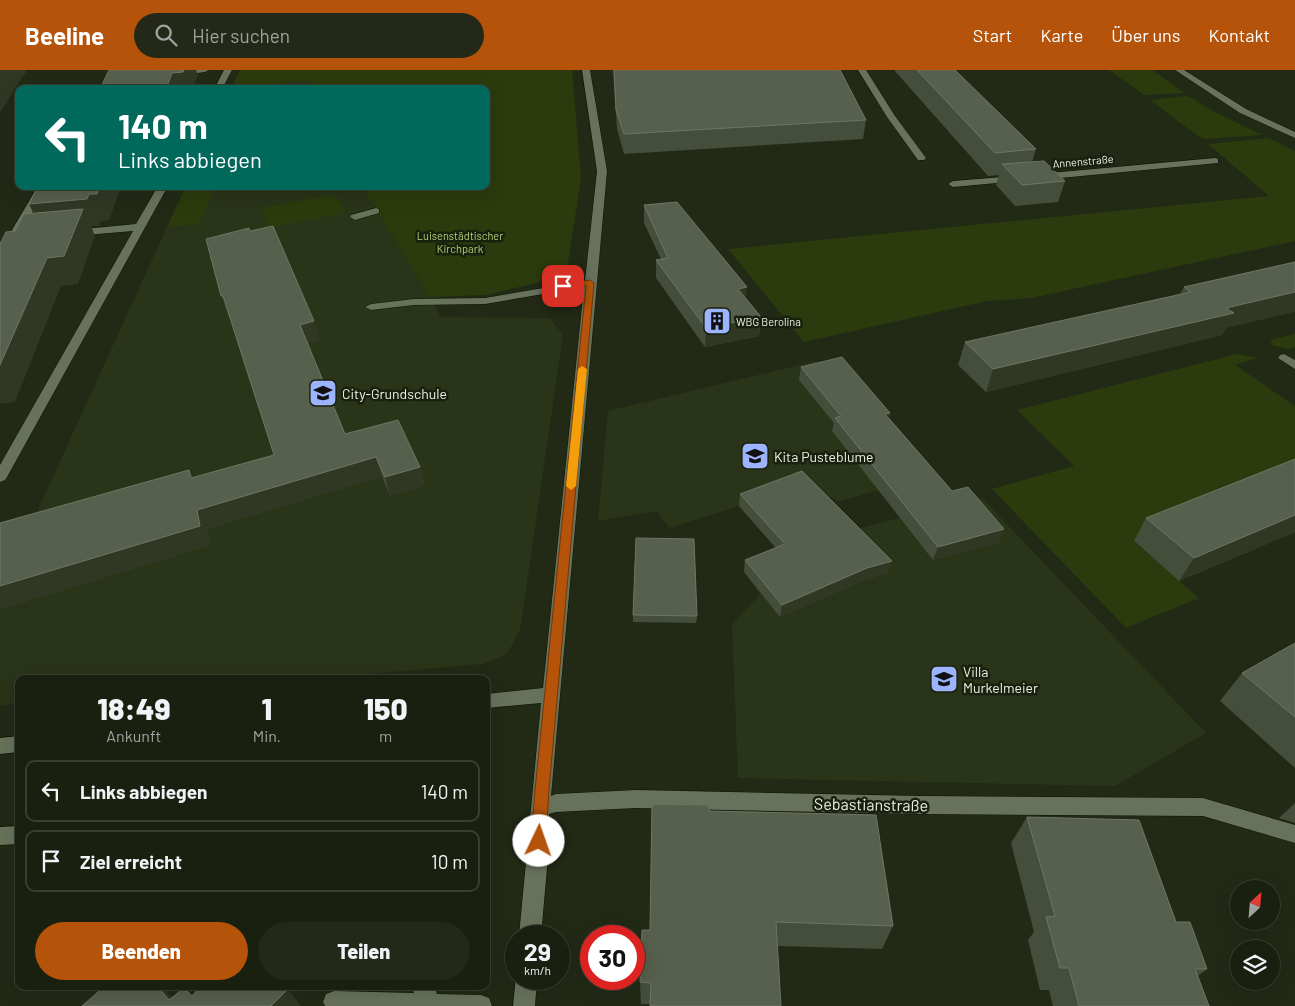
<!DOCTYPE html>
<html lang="de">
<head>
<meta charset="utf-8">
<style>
	:root { --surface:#1a2010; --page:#232819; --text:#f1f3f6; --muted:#9fa39f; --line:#383e30; --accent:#b45309 }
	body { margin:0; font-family:Barlow,sans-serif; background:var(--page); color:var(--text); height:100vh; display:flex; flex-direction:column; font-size:19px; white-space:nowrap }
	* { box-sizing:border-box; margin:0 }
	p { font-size:16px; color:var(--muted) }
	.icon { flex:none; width:28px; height:28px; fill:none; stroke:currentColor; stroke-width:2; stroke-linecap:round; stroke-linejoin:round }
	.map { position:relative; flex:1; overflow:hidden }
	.details { position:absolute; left:15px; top:605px; width:475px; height:315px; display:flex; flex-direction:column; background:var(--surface); border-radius:10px; box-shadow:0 5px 20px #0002,0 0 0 1px var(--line) }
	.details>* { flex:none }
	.top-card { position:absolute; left:15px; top:15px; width:475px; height:105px; border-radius:10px; box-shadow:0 5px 20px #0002,0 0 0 1px var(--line); background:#00695c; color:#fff; overflow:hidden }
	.needle { width:32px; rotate:26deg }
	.tools { position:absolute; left:1230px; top:810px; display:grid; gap:10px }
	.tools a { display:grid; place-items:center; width:50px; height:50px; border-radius:50%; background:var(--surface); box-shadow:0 5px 20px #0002,0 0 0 1px var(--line); font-size:25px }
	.speed { position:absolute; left:505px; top:855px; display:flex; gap:10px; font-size:25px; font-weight:700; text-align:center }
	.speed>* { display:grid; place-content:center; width:65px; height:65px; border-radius:50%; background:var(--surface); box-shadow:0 5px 20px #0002,0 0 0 1px var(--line); line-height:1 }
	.speed small { font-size:12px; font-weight:400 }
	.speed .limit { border:8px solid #d22; background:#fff; color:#111 }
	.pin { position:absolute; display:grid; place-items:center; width:42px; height:42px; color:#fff; margin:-21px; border-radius:10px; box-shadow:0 2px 8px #0006 }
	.me { position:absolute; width:55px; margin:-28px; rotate:3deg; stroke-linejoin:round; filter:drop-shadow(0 0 4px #0008) }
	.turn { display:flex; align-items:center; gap:18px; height:105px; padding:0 20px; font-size:22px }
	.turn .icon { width:65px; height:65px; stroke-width:2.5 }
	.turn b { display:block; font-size:35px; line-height:42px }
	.eta { display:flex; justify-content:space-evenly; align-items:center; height:85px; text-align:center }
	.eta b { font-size:30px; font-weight:800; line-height:35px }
	.primary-button { display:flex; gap:10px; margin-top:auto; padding:10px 20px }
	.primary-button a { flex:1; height:58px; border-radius:30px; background:var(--accent); color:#fff; font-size:20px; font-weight:800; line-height:58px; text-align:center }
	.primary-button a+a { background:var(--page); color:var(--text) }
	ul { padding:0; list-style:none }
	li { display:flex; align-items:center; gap:15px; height:62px; margin:0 10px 8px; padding:0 10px; border:2px solid var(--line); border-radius:10px }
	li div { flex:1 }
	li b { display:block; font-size:19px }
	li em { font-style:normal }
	header { display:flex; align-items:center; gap:30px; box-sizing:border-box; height:70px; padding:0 25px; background:var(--accent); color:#fff }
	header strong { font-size:24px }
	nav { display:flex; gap:28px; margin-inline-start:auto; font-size:18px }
	.search { width:350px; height:45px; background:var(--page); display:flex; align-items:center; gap:12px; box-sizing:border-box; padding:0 18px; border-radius:28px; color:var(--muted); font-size:19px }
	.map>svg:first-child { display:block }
	.built { fill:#2a3419 }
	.green { fill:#2b3b0d }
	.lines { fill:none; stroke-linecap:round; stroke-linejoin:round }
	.minor-casing { stroke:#0c1302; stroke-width:1 }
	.minor { fill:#68725b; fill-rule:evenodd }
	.wall { fill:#454e3a }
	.shaded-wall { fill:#303824 }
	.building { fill:#57604c; stroke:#6e7664 }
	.route { fill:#b45309; stroke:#753606 }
	.slow { fill:#f59e0b }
	.labels { text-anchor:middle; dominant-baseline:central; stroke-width:5; stroke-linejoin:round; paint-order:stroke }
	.far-street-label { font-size:11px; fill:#eaf0e3; stroke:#19200d }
	.far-park-label { font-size:11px; fill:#afd179; stroke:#19200d }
	.far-poi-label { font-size:11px; fill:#eaf0e3; stroke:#19200d; text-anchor:start }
	.poi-label { font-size:14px; fill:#eaf0e3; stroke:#19200d; text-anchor:start }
	.near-street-label { font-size:16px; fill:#eaf0e3; stroke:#19200d }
</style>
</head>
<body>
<header>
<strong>Beeline</strong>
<div class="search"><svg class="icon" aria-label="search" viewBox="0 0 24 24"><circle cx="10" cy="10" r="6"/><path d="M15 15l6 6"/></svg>Hier suchen</div>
<nav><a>Start</a><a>Karte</a><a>Über uns</a><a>Kontakt</a></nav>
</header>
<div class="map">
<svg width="1295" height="936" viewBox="0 0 1295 936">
	<rect width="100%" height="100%" fill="#222a16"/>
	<g class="built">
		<path d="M308,11L312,19H258L259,16Z"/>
		<path d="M216,116H362L441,247L550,248L563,265L520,560L507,584L483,594L311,609H19V634L0,635V473L26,466L167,157L199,155Z"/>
		<path d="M816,291L839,300L926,408L839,431L800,413L851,461L964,430L982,428L1206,663L1115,716L738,708L732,555L760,524L744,502L782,486L739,436L669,458L657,441L598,451L608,341Z"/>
	</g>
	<g class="green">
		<path d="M240,0H572L581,108L566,206L486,225L429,227L362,116H486V19H312L308,11L259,16L258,19H231Z"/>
		<path d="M1109,0H1152L1185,23L1144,25Z"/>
		<path d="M1185,26L1190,27L1213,41L1262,65L1206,69L1199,67L1150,30Z"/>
		<path d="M1268,68L1295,81V171L1031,228L987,231L804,272L728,179L1269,126L1208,74Z"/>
		<path d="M186,116H216L199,155L167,157Z"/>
		<path d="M336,124L345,143L268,158L261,138Z"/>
		<path d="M1295,264V277L1287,279L1272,275L1270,270Z"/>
		<path d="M1237,284L1257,288L1235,295L1295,336V406L1134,472L1199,528L1126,558L992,419L1074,396L1017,340Z"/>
	</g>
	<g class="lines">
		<defs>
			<g id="minor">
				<path d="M188,0H209L205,2L176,6L172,4Z"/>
				<path d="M224,0H232L222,19H214Z"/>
				<path d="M582,0H590L607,101L551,726L556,724L636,720L920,726L1203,728L1295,755V773L1203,746L920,744L636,738L556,742L549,744L548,787L541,866H519L541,633L486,638V624L543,618L584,217L485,234L414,235L371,240L365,237L371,234L414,229L485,228L585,211L597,101Z"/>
				<path d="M858,0H866L895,46L926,88L924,90H918L887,47Z"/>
				<path d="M1175,0H1184L1246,39L1295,62V68L1240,43Z"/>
				<path d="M1215,88L1218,89V93L1039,110L1034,107L1039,104Z"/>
				<path d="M1016,106L1021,109L1019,111L953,117L948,114L953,111Z"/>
				<path d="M38,116H48L21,162H13L12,160Z"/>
				<path d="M158,116H168L7,407L5,410L0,412V395L133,161L74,166L69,163L74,160L136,154Z"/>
				<path d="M376,138L379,139V143L355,150L350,147L351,145Z"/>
				<path d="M1284,284L1295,290V299L1278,288L1280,285Z"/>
				<path d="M19,666V682L0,684V668Z"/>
				<path d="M19,756V774L0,775V757Z"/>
				<path d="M516,906V909H537L535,936H513Z"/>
				<path d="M412,916H434L437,924L481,925L489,928L492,936H325L323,932L326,924L334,921L414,923Z"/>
			</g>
		</defs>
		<use href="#minor" class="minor-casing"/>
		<use href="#minor" class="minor"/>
	</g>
	<g class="wall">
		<path d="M613,0H840L866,50L863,69L624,84L617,59Z"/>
		<path d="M894,0H955L1036,79L1032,92L1065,111L1058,132L1015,136L996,115L999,105L988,106Z"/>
		<path d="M644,135L746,229L761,247L759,266L705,277L656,208V190L661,189L644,153Z"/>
		<path d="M250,161L320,269L307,273L345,364L420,397L425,415L390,426L382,406L206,459L210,475L0,539V453L189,400L192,408L274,385L229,244H228L221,226Z"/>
		<path d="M1295,192L1226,258L1222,265L986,322L958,295L965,272L1180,224L1184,217Z"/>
		<path d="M801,297L890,343L889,348L952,421L1004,459L999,472L933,490L832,361L834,353L799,310Z"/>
		<path d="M1295,389V462L1179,511L1134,471L1146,448Z"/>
		<path d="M740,424L888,503L864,510L780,547L744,502L745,490L776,478L739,436Z"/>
		<path d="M633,545L697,546L696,553L633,552Z"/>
		<path d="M1295,573V698L1220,631L1242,603Z"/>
		<path d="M1295,733V753L1279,748Z"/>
		<path d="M709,741L893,856L882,879L777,876L651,934H641L640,912L650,860Z"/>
		<path d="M1027,747L1176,852L1207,899L1198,906L1209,936H1053L1049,920H1040L1028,870L1034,862L1011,773Z"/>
	</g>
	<g class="shaded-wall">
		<path d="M1,0H27L0,42V1Z"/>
		<path d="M184,0H196L198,5L193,19H166L172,3Z"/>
		<path d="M100,116H127L121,117L109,150L101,151L99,156H91L95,166L78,214L61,216L15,332L0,334V295L42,161L29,134L89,124Z"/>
		<path d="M747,217L745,235L738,219Z"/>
		<path d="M1295,222V242L1226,258L1222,265L986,322L993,299L1226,238Z"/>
		<path d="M221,226H223L230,244H228Z"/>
		<path d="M761,247L759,266L705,277L706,258Z"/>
		<path d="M314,251L320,269L306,273L300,255Z"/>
		<path d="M890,343L887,356L885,344Z"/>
		<path d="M376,387L382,406L206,459L210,475L0,539V516L197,440Z"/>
		<path d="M420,397L425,415L390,426L385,407Z"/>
		<path d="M1295,445V462L1179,511L1194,488Z"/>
		<path d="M1004,459L999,472L933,490L938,477Z"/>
		<path d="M892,491L888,503L864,510L780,547L782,535L867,498Z"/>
		<path d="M157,916H161L179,936L169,930Z"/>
		<path d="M288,919L301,936H271Z"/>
	</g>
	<g class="building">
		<path d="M109,0H184L183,2L172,3L166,19H100Z"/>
		<path d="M614,0H840L866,50L624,64L616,40Z"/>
		<path d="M917,0H955L1036,79L995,83Z"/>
		<path d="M308,17L309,19H295Z"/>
		<path d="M1044,91L1065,111L1022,115L1002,94Z"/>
		<path d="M38,116H100L97,124H89L87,129L29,134Z"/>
		<path d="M677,132L747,217L738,219L761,247L706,258L656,190L668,188L644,135Z"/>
		<path d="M83,139L64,186L47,188L0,295V174L6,162L15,161L24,144Z"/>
		<path d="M273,156L314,251L300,255L345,364L398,350L420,397L385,407L376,387L197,440L200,456L0,516V453L189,400L191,408L274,385L223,226H221L206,169L249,158L250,161Z"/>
		<path d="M1295,192V222L1226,238L1234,243L993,299L965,272L1191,222L1184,217Z"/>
		<path d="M842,287L890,343L885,344L952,421L968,417L1004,459L938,477L835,348L841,346L801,297Z"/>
		<path d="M1295,389V445L1194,488L1146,448Z"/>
		<path d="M802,401L892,491L867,498L782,535L745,490L785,474L740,424Z"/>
		<path d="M636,468L694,469L697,546L633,545Z"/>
		<path d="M1295,573V647L1242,603Z"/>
		<path d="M652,734L709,735V741L876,745L893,856L776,852L781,936H650L651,913L640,912L642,860H650Z"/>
		<path d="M1027,747L1139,750L1176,852H1190L1207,899H1195L1209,936H1079L1069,898H1060L1046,847L1055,846Z"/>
		<path d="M105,916H157L169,930L184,918L192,926L201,916H285L288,919L271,936H82Z"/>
	</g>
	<path class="route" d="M590,210L594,213L549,720L546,771L544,776L539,778L533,776L531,771L535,720L586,216L563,219L559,216L563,214Z"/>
	<path class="slow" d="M582,296L587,299L576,416L571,420L566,416L578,299Z"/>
	<defs>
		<symbol id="building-square" viewBox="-11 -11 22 22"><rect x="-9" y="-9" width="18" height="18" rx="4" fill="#9cb4fd" stroke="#19200d"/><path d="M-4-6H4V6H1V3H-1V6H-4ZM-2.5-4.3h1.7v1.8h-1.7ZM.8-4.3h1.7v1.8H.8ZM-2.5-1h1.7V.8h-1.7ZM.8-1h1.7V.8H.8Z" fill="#111"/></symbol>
		<symbol id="school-square" viewBox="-11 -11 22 22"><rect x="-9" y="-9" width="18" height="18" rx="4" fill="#9cb4fd" stroke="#19200d"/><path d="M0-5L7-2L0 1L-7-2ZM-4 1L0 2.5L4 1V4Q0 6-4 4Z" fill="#111"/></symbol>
	</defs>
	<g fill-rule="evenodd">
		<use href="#building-square" x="701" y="235" width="32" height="32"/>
		<use href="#school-square" x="307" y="307" width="32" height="32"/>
		<use href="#school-square" x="739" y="370" width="32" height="32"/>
		<use href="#school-square" x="928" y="593" width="32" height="32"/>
	</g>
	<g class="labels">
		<g class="far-street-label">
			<text transform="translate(1083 91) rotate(-5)">Annenstraße</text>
		</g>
		<g class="far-park-label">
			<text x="460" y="165">Luisenstädtischer<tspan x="460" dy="13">Kirchpark</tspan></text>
		</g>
		<g class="far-poi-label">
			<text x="736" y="251">WBG Berolina</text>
		</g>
		<g class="poi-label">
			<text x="342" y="323">City-Grundschule</text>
			<text x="774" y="386">Kita Pusteblume</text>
			<text x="963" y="601">Villa<tspan x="963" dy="16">Murkelmeier</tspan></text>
		</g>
		<g class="near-street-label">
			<text transform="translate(871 734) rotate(1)">Sebastianstraße</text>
		</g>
	</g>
</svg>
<div class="tools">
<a><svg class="needle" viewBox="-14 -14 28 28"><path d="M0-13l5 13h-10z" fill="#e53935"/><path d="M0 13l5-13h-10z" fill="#9fa39f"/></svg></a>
<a><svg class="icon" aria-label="layers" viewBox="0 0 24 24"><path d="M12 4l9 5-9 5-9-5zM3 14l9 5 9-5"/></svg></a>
</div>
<div class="speed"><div>29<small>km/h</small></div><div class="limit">30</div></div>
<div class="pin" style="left:563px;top:216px;background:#d93025"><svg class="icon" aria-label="arrive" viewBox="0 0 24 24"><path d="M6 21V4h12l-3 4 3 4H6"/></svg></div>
<svg class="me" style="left:539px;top:771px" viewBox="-20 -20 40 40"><circle r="19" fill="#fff"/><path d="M0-13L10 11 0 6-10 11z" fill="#b45309"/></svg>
<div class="top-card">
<div class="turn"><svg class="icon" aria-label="left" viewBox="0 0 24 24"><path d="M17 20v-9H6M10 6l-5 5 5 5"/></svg><div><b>140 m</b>Links abbiegen</div></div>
</div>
<section class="details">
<div class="eta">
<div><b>18:49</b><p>Ankunft</p></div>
<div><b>1</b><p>Min.</p></div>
<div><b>150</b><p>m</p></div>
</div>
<ul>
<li><svg class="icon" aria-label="left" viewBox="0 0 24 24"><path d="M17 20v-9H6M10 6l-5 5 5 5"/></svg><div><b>Links abbiegen</b></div><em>140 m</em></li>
<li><svg class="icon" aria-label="arrive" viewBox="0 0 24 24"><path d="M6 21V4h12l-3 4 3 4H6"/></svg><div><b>Ziel erreicht</b></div><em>10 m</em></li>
</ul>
<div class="primary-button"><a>Beenden</a><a>Teilen</a></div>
</section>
</div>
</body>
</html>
